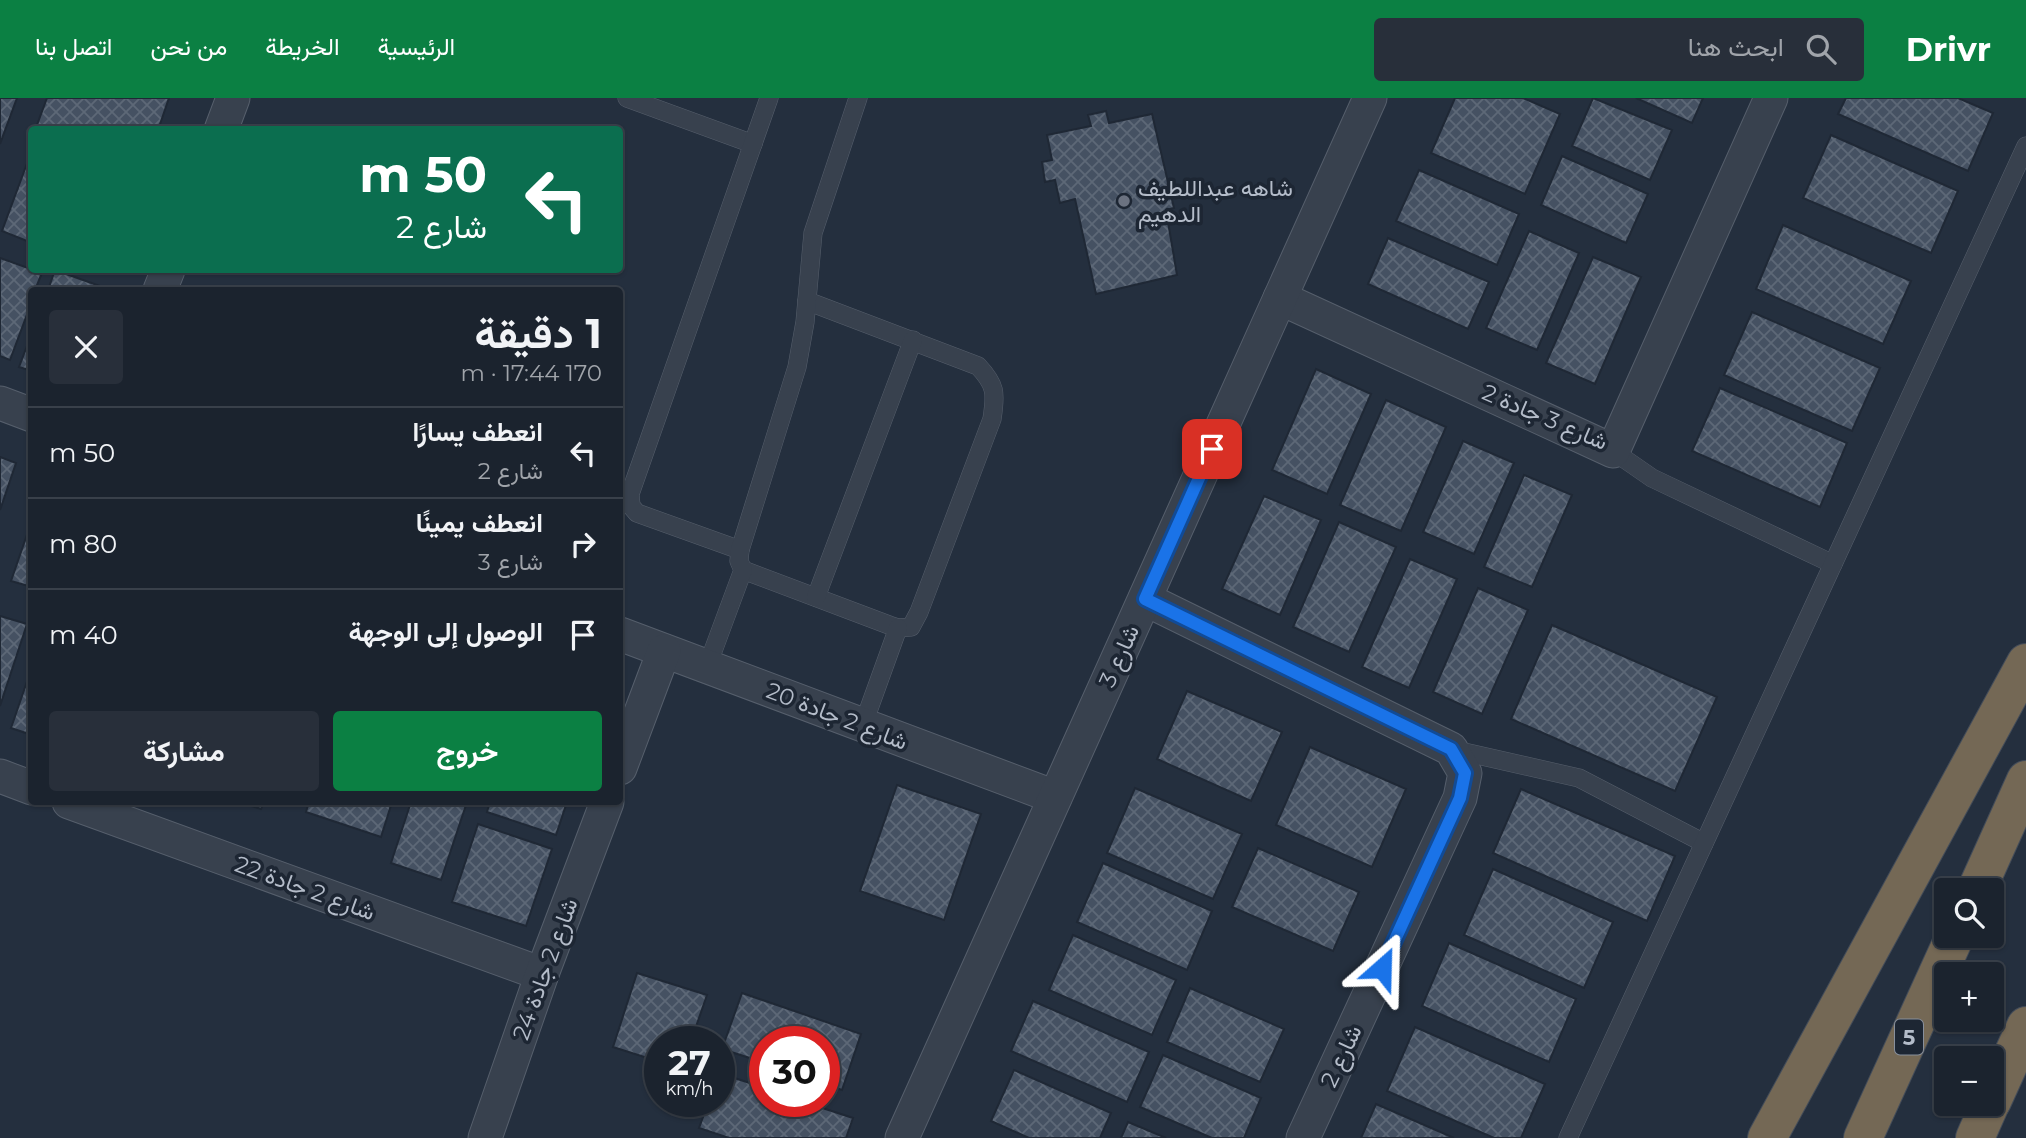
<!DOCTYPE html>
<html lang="ar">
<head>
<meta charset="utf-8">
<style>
	:root { --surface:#1b232e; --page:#282f3a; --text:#f1f3f6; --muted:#a0a4aa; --line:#39404a; --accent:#0b8043 }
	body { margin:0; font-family:Montserrat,Vazirmatn,sans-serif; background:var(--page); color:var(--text); direction:rtl; height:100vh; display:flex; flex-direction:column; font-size:26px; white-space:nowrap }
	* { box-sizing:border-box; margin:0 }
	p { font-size:23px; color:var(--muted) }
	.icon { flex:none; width:38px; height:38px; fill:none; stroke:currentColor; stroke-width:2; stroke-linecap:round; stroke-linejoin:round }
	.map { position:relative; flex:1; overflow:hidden; direction:ltr }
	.side { position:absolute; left:28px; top:189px; width:595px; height:518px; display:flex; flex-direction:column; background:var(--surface); border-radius:7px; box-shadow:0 2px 5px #0004,0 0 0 2px var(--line); direction:rtl }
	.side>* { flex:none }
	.banner { position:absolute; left:28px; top:28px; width:595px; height:147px; border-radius:7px; box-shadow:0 2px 5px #0004,0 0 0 2px var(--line); direction:rtl; background:#0b6e4f; color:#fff; overflow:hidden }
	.controls { position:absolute; left:1934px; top:780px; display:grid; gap:14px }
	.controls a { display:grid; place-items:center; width:70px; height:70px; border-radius:7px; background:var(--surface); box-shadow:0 2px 5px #0004,0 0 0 2px var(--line); font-size:35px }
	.speed { position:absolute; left:644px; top:928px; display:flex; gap:14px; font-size:35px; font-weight:700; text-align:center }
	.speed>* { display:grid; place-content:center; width:91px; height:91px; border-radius:50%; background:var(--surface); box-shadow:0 2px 5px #0004,0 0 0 2px var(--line); line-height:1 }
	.speed small { font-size:18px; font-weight:400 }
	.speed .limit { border:10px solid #d22; background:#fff; color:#111 }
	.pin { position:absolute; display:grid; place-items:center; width:60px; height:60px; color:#fff; margin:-30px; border-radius:14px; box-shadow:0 4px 10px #0006 }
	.me { position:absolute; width:77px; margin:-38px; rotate:25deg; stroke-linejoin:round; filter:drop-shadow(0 0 5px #0008) }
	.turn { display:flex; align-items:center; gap:24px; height:147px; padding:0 21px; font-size:32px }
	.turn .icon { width:91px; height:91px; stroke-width:2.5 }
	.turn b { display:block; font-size:49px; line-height:60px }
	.round { display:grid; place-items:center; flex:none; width:74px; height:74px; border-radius:7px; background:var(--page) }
	.head { display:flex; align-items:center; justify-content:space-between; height:119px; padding:0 21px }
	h1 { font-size:42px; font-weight:700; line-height:52px }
	.primary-button { display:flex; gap:14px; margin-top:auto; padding:14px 21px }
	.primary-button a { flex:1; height:80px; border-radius:7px; background:var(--accent); color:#fff; font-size:28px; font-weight:700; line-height:80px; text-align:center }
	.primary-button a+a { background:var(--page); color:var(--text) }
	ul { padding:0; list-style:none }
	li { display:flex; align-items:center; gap:21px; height:91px; padding:0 21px; border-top:2px solid var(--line) }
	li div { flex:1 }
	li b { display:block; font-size:26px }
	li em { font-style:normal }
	header { display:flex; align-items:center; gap:42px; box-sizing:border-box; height:98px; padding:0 35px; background:var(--accent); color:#fff }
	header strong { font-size:33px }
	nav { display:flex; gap:38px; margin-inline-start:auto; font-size:24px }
	.search { width:490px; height:63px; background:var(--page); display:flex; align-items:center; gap:18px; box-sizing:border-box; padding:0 24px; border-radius:7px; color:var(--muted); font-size:26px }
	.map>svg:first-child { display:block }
	.building { fill:url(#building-cross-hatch); stroke:#1f2835; stroke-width:2 }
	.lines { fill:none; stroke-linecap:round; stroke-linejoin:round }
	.service-casing { stroke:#565f6c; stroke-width:19 }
	.minor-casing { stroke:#565f6c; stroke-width:35 }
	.motorway-casing { stroke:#434c59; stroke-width:40 }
	.service { stroke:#38414e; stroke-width:18 }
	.minor { stroke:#38414e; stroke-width:33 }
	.motorway { stroke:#746855; stroke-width:38 }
	.route-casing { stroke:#114b97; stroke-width:18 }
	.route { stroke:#1a73e8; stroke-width:12 }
	.worship-dot { fill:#6b7280; stroke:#1d2633; stroke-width:2.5 }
	.labels { text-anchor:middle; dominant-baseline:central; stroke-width:7; stroke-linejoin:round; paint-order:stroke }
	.shield { fill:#1d2633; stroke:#878f9c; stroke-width:2 }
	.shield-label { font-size:21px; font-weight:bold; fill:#b4bcc9 }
	.poi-label { font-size:23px; fill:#b4bcc9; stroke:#1d2633; text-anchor:start }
	.street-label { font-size:23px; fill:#b4bcc9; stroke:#1d2633 }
</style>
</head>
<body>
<header>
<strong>Drivr</strong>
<div class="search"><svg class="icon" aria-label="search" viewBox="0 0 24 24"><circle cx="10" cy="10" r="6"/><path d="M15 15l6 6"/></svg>ابحث هنا</div>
<nav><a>الرئيسية</a><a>الخريطة</a><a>من نحن</a><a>اتصل بنا</a></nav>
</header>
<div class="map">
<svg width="2026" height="1040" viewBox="0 0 2026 1040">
	<defs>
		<pattern id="building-cross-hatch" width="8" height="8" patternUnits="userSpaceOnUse" patternTransform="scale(1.75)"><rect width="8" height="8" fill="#455162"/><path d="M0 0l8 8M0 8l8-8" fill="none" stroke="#5d6877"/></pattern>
	</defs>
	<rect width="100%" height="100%" fill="#242f3e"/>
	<g class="building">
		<path d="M0,0H17L0,46Z"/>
		<path d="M47,0H169L158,32H50L37,27Z"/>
		<path d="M1455,0H1523L1560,16L1525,96L1431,55Z"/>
		<path d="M1593,0L1672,32L1650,82L1572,48Z"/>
		<path d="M1636,0H1703L1692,25Z"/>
		<path d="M1846,0H1958L1993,15L1968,73L1838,16Z"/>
		<path d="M1106,13L1109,25L1152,16L1174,110L1166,112L1177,177L1096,196L1075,101L1060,105L1055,82L1045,84L1042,64L1052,62L1047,37L1091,28L1088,17Z"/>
		<path d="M1831,37L1958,93L1931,155L1803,100Z"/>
		<path d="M32,52V145L2,133Z"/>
		<path d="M1562,58L1648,96L1626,145L1541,107Z"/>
		<path d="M1419,72L1519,116L1497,167L1396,123Z"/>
		<path d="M1783,127L1911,183L1883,246L1756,191Z"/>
		<path d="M1529,133L1579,155L1537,252L1486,230Z"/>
		<path d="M1388,140L1489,184L1468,231L1368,186Z"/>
		<path d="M1593,159L1641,179L1595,286L1546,265Z"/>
		<path d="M0,160L42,175L35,192H32V203L10,262L0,258Z"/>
		<path d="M55,172L111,192H48Z"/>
		<path d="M1752,214L1880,270L1852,333L1724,277Z"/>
		<path d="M32,235V273L19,269Z"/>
		<path d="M1316,271L1371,296L1327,396L1272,372Z"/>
		<path d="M1720,290L1847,345L1820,409L1692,353Z"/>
		<path d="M1386,302L1446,329L1401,433L1340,407Z"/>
		<path d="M1463,343L1514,365L1474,456L1423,434Z"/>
		<path d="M0,359L16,365L0,412Z"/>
		<path d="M1524,377L1572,397L1532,489L1484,469Z"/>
		<path d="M1264,398L1321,422L1280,517L1222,491Z"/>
		<path d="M32,422V489L11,483Z"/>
		<path d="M1339,424L1396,449L1349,554L1293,529Z"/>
		<path d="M1410,461L1457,481L1409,590L1362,569Z"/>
		<path d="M1478,490L1528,512L1482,616L1433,594Z"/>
		<path d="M0,518L27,526L0,608Z"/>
		<path d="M1552,527L1717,599L1675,693L1511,621Z"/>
		<path d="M32,569V637L11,630Z"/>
		<path d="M1187,593L1282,634L1251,703L1157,661Z"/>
		<path d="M1310,649L1406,691L1372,769L1276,727Z"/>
		<path d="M897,687L981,716L944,822L860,793Z"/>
		<path d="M1135,690L1242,736L1213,801L1107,755Z"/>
		<path d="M1521,691L1675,758L1647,823L1493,755Z"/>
		<path d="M240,704H264L261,711Z"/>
		<path d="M309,704H392L381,739L306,714Z"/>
		<path d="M411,704H467L441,782L391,765Z"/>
		<path d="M490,704H567L556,737L487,714Z"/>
		<path d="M478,726L552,751L526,828L452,804Z"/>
		<path d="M1258,750L1359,794L1333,853L1232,809Z"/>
		<path d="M1103,765L1212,813L1187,872L1077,824Z"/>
		<path d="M1493,771L1613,824L1584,890L1464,837Z"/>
		<path d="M1073,837L1176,882L1152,937L1049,892Z"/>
		<path d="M1449,845L1576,901L1549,964L1422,908Z"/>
		<path d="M637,875L707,897L691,943H660V964L613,949Z"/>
		<path d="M1190,890L1284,931L1260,984L1167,944Z"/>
		<path d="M742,895L861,936L842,992L824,986V943H765V965L722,951Z"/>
		<path d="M1033,903L1149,954L1127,1004L1011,953Z"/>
		<path d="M1415,929L1545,986L1521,1040H1494L1387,993Z"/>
		<path d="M1163,957L1261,1000L1244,1040H1212L1140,1009Z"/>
		<path d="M1014,972L1111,1015L1100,1040H1029L991,1023Z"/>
		<path d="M719,975L765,990V1003H801L853,1020L846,1040H729L699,1030L709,1003H719Z"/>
		<path d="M1376,1006L1454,1040H1361Z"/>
		<path d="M1128,1024L1166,1040H1121Z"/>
	</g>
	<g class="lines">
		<defs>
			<g id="service">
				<path d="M627,0L753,46"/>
				<path d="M1613,353L1652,380L1833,466"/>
				<path d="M740,452L637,415L631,408L630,396L769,0"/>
				<path d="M743,472L889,527L898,530L911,529L919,514L992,321C996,295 996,287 978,268L807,203"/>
				<path d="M816,499L913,242"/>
				<path d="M707,569L743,472L739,463L740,452L797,269L805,224L813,135L858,0"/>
				<path d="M863,627L898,530"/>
				<path d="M1451,651L1579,680L1704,745"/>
				<path d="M1568,1040L2026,48"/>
			</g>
			<g id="minor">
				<path d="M221,32L233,0"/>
				<path d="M160,192L168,172"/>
				<path d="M1280,200L1613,353L1771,0"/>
				<path d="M0,305L32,317"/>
				<path d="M1145,501L1451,651L1465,675L1460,700L1303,1040"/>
				<path d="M620,536L1055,699"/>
				<path d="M620,670L664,553"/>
				<path d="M0,678L32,690"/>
				<path d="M69,704L542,876"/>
				<path d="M485,1040L542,876L607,704"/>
				<path d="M902,1040L1370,0"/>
			</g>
			<g id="motorway">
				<path d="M1976,793L2026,682"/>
				<path d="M1992,1003L2026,928"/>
				<path d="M1767,1040L2026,565"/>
				<path d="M1863,1040L1955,838"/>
				<path d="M1975,1040L1990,1006"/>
			</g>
		</defs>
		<use href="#service" class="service-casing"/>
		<use href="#minor" class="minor-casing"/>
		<use href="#motorway" class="motorway-casing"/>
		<use href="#service" class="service"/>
		<use href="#minor" class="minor"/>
		<use href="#motorway" class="motorway"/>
	</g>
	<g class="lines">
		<defs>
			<path id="route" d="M1212,351L1145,501L1451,651L1465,675L1460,700L1382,870"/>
		</defs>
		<use href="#route" class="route-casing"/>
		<use href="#route" class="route"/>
	</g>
	<circle class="worship-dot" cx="1124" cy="103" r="7"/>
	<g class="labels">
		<rect class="shield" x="1895" y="921.5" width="28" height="35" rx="5"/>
		<g class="shield-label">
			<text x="1909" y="939">5</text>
		</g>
		<g class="poi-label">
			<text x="1138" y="90">شاهه عبداللطيف<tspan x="1138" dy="26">الدهيم</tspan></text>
		</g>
		<g class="street-label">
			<text transform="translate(1545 319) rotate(23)">شارع 3 جادة 2</text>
			<text transform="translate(1119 558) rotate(-66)">شارع 3</text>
			<text transform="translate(837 618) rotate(21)">شارع 2 جادة 20</text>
			<text transform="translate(305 790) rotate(20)">شارع 2 جادة 22</text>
			<text transform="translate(545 871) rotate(-70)">شارع 2 جادة 24</text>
			<text transform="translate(1341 958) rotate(-65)">شارع 2</text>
		</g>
	</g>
</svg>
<div class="controls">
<a><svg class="icon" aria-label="search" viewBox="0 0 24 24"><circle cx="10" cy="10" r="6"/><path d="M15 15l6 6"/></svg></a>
<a>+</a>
<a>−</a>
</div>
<div class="speed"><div>27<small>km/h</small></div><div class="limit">30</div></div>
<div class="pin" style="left:1212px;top:351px;background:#d93025"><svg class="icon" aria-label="arrive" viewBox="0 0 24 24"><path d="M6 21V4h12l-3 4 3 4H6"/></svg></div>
<svg class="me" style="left:1382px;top:870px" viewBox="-20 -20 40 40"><path d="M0-17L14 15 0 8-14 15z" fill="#1a73e8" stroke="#fff" stroke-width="4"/></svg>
<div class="banner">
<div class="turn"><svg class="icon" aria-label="left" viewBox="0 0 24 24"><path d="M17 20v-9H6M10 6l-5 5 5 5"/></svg><div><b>50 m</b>شارع 2</div></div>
</div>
<section class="side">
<div class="head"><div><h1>1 دقيقة</h1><p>170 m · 17:44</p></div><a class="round"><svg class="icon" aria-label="close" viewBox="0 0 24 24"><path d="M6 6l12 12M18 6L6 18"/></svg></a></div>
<ul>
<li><svg class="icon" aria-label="left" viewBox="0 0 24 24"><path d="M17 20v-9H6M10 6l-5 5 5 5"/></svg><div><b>انعطف يسارًا</b><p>شارع 2</p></div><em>50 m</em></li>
<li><svg class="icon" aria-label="right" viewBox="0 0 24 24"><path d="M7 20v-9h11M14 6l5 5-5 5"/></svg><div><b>انعطف يمينًا</b><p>شارع 3</p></div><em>80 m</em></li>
<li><svg class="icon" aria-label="arrive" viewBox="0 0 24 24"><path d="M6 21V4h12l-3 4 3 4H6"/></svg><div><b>الوصول إلى الوجهة</b></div><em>40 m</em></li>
</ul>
<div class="primary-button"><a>خروج</a><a>مشاركة</a></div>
</section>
</div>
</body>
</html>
